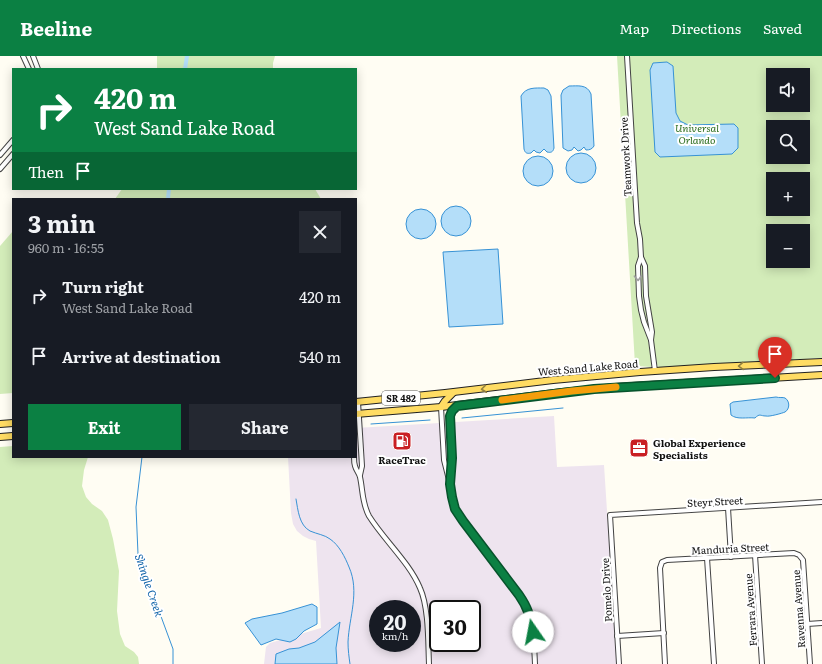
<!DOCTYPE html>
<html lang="en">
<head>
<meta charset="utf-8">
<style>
	:root { --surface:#171b24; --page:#242831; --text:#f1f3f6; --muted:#9ea1a6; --accent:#0b8043 }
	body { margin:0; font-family:Literata,serif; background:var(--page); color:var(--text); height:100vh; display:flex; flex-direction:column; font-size:15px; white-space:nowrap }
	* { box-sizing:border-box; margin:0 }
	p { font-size:13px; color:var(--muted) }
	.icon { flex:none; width:22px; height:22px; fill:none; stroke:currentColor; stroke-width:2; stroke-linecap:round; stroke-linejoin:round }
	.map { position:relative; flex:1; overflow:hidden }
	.panel { position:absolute; left:12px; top:142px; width:345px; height:260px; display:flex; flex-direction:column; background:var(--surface); border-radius:0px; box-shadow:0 2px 10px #0003 }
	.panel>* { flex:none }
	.guide { position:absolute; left:12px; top:12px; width:345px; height:122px; border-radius:0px; box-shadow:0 2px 10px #0003; background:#0b8043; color:#fff; overflow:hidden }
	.controls { position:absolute; left:766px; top:12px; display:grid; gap:8px }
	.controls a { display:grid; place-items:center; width:44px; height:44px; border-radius:0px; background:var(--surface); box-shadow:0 2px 10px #0003; font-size:20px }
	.speed { position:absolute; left:369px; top:544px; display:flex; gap:8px; font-size:20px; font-weight:700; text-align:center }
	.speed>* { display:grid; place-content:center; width:52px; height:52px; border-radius:50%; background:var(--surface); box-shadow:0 2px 10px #0003; line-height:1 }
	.speed small { font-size:10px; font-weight:400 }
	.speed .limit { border:2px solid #111; border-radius:6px; background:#fff; color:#111 }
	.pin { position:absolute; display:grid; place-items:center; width:34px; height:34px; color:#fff; margin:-41px -17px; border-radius:50% 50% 50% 0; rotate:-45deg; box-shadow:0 0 4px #0007 }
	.pin .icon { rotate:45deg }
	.me { position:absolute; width:44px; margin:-22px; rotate:348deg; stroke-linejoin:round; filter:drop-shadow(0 0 3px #0008) }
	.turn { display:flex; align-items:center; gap:14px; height:84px; padding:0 16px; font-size:18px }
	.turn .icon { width:52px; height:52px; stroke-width:2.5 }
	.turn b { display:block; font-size:28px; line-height:34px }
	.then { display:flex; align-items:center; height:38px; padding:0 16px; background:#0003; gap:8px; font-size:15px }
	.round { display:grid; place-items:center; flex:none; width:42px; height:42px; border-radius:0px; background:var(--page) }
	.overview { display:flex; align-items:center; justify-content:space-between; height:68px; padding:0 16px }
	h1 { font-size:24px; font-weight:700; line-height:30px }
	.primary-button { display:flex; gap:8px; margin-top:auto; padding:8px 16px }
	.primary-button a { flex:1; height:46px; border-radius:0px; background:var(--accent); color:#fff; font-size:16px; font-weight:700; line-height:46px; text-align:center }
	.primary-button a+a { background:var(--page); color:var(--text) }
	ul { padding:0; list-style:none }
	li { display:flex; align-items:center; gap:12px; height:60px; padding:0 16px }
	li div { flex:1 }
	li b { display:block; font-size:15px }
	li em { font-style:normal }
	header { display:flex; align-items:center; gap:24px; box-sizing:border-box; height:56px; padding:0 20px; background:var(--accent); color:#fff }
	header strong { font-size:19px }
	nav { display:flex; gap:22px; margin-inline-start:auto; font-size:14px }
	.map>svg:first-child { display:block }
	.industrial { fill:#eee4ef; fill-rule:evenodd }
	.green { fill:#d3ecb9; fill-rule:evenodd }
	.water { fill:#b4def9; stroke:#3792d5 }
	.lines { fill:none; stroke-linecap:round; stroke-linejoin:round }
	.stream { stroke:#3792d5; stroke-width:1 }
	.canal { stroke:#b4def9; stroke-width:4 }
	.street-casing { stroke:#434343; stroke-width:6 }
	.primary-casing { stroke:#212121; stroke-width:8 }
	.street { stroke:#fff; stroke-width:4 }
	.primary { stroke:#ffdc63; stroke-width:6 }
	.oneway { stroke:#9f9f9f }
	.oneway2 { stroke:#93803e }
	.route-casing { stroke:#07532c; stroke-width:10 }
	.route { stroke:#0b8043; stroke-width:7 }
	.slow { stroke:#f59e0b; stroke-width:7 }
	.labels { text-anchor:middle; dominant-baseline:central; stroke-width:4; stroke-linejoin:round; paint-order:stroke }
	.shield { fill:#fff; stroke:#585858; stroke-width:1 }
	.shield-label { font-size:9px; font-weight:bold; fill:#101010 }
	.park-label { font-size:10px; font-style:italic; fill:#2a6c1b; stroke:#fff }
	.street-label { font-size:10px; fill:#101010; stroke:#fff }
	.poi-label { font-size:10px; font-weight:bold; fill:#101010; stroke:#fff; text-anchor:start }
	.water-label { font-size:11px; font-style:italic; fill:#1164aa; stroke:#fff }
</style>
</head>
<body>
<header>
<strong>Beeline</strong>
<nav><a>Map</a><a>Directions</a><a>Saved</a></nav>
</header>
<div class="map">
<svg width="822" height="608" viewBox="0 0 822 608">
	<rect width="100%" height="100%" fill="#fffdf3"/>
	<path class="industrial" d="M554,360L557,411L604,409L617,608H264L266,591L270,587L321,572L316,485L309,483L303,480L297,475L293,468L291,457L288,401H356V372ZM378,553H412V587H378ZM438,553H472V587H438Z"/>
	<g class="green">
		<path d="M157,0H275L273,7V13H157Z"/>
		<path d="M617,0H822V302L663,312H660L657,309L656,302L651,303L652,308L651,311L637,310L635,309ZM773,19H803V49H773ZM773,71H803V101H773ZM773,123H803V153H773ZM773,175H803V205H773Z"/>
		<path d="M122,133H315L321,143H115Z"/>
		<path d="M13,175V337L0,338V190Z"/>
		<path d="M13,390V401H88L84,414L82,430L86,441L92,448L102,455L108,464L113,483L119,515L117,555L120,578L125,590L134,596L138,601L139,608H0V391Z"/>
	</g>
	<g class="water">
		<path d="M667,6L673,10L676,57L680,65L688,69L734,68L738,72V92L732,98L660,101L655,96L650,14L653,7Z"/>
		<path d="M569,30C578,30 587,28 591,38L594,90C592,93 590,94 586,94L584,91L581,94L578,95L574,91L572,94L568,95L563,92L561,39L563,34Z"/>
		<path d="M544,32L548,34L551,40L554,92C553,96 551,97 547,96L544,93L540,97L536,96L534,94L531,97C527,98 525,97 524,93L521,40C526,31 535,32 544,32Z"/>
		<circle cx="581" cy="112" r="15"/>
		<circle cx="538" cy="115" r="15"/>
		<circle cx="456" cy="165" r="15"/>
		<circle cx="421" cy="168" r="15"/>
		<path d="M498,193L503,268L449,271L443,196Z"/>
		<path d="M776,341C779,342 783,341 785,342C790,345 790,353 785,356C783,357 769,361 766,360C760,360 760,357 755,362C747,361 737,364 731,359L730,348L733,346Z"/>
		<path d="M312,548L317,551V568L304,575L296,583L290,586L276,583L261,589L245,567L252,563L282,557Z"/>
		<path d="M340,566L336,592L337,608H275L276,598L289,593L299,592L315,586Z"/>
	</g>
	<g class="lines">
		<g class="stream">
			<path d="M462,362L563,352"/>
			<path d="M371,368L430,364"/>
			<path d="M142,401L136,451L138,498L173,593V608"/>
			<path d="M296,443C298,454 299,469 310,475C317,478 325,479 330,483C339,489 345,501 349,511C360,536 349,561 348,586C348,594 349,601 350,608"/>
		</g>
		<g class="canal">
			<path d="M185,13L187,0"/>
			<path d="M168,143L169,133"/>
		</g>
		<defs>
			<g id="street">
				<path d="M23,0L29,13"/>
				<path d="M33,0L38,13"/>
				<path d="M627,0L637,167L640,183L641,201L638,210L639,240L641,254L644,266L651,284"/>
				<path d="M0,99L13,84"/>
				<path d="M0,113L13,98"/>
				<path d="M641,201L645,210L646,240L652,276L651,284L655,315"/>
				<path d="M358,346L362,410L360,419"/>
				<path d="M441,351L444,404L450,428L452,441L455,453L463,465L519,539C522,543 525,547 527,552C534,570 534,589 535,608"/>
				<path d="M354,401C354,404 354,407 355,410C356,414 359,417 360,421C363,435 362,447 369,460C384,484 409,506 420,532C429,552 428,586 429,608"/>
				<path d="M450,424L452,402L451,360L452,355L457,350"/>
				<path d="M728,452L731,501"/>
				<path d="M755,499L762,608"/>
				<path d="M707,502L714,608"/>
				<path d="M807,568L822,567"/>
				<path d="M617,580L664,577"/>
				<path d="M619,608L610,459L822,446"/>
				<path d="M665,608L660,512L662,506L667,504L794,497L799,499L803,504L810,608"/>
			</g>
			<g id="primary">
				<path d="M356,346L445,337L553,324L640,316L714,311L822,306"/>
				<path d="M441,351L445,345L453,337"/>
				<path d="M356,358L441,351L562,336L615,331L822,319"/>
				<path d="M0,368L13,367"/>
				<path d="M0,381L13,380"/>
			</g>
		</defs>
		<use href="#street" class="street-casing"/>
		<use href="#primary" class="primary-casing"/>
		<use href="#street" class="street"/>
		<use href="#primary" class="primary"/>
	</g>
	<defs><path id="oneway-chevron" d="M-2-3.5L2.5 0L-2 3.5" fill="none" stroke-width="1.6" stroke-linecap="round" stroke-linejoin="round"/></defs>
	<use class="oneway" href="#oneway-chevron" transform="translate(638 222) rotate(87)"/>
	<g class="oneway2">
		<use href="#oneway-chevron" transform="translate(741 310) rotate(178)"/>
		<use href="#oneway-chevron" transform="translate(484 333) rotate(173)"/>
	</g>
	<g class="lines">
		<defs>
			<path id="route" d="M533,576C530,560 528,552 519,539L463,465L455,453L452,441L450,428L452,402L450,360L452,355L457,350L594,333L775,322"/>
		</defs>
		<use href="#route" class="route-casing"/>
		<use href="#route" class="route"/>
		<path class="slow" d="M502,344L572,335L616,331"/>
	</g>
	<defs>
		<symbol id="fuel-square" viewBox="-11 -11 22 22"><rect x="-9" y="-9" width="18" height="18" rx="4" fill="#c91f23" stroke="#fff"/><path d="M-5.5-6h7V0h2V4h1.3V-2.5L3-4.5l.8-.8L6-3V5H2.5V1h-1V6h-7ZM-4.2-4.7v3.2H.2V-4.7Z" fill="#fff"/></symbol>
		<symbol id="office-square" viewBox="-11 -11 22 22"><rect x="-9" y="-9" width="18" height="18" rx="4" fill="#c91f23" stroke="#fff"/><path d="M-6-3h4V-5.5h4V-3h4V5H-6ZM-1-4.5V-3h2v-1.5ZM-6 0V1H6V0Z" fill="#fff"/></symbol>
	</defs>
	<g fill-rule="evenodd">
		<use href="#fuel-square" x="391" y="374" width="22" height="22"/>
		<use href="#office-square" x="628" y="381" width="22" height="22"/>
	</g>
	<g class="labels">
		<rect class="shield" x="382" y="335" width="38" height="14" rx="3"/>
		<g class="shield-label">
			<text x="401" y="342">SR 482</text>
		</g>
		<g class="park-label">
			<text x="697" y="71">Universal<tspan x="697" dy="12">Orlando</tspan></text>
		</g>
		<g class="street-label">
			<text transform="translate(625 101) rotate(-93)">Teamwork Drive</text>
			<text transform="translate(588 311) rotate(-5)">West Sand Lake Road</text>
			<text transform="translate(715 445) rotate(-3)">Steyr Street</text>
			<text transform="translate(730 492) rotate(-3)">Manduria Street</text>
			<text transform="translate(606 534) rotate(-93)">Pomelo Drive</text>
			<text transform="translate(798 553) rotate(-94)">Ravenna Avenue</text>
			<text transform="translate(750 554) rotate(-94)">Ferrara Avenue</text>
		</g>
		<g class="poi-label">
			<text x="653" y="386">Global Experience<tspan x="653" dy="12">Specialists</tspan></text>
			<text x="402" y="403" text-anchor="middle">RaceTrac</text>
		</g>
		<g class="water-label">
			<text transform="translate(150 529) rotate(71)">Shingle Creek</text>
		</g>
	</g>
</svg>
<div class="controls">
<a><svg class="icon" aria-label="sound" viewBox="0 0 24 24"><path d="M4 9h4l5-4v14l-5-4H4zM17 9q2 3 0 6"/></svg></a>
<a><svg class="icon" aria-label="search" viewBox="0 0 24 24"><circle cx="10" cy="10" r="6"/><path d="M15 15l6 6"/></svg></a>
<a>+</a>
<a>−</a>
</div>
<div class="speed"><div>20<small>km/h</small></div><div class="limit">30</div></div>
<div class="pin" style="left:775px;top:322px;background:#d93025"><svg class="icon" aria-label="arrive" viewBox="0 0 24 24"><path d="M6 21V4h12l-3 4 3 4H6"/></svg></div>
<svg class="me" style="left:533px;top:576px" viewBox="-20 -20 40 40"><circle r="19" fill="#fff"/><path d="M0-13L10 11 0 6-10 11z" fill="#0b8043"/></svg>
<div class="guide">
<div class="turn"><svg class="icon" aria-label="right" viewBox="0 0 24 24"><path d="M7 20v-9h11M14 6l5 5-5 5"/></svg><div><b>420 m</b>West Sand Lake Road</div></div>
<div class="then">Then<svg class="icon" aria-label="arrive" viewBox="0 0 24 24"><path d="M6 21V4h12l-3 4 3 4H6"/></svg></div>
</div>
<section class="panel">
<div class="overview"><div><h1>3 min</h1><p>960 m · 16:55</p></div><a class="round"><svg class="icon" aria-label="close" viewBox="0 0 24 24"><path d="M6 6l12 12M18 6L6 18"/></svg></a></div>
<ul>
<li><svg class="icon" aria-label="right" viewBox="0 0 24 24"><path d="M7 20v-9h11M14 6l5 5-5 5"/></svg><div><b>Turn right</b><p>West Sand Lake Road</p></div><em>420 m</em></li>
<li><svg class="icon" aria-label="arrive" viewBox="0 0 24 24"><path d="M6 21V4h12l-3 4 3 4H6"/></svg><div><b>Arrive at destination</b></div><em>540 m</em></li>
</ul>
<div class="primary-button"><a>Exit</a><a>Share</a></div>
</section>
</div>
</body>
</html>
